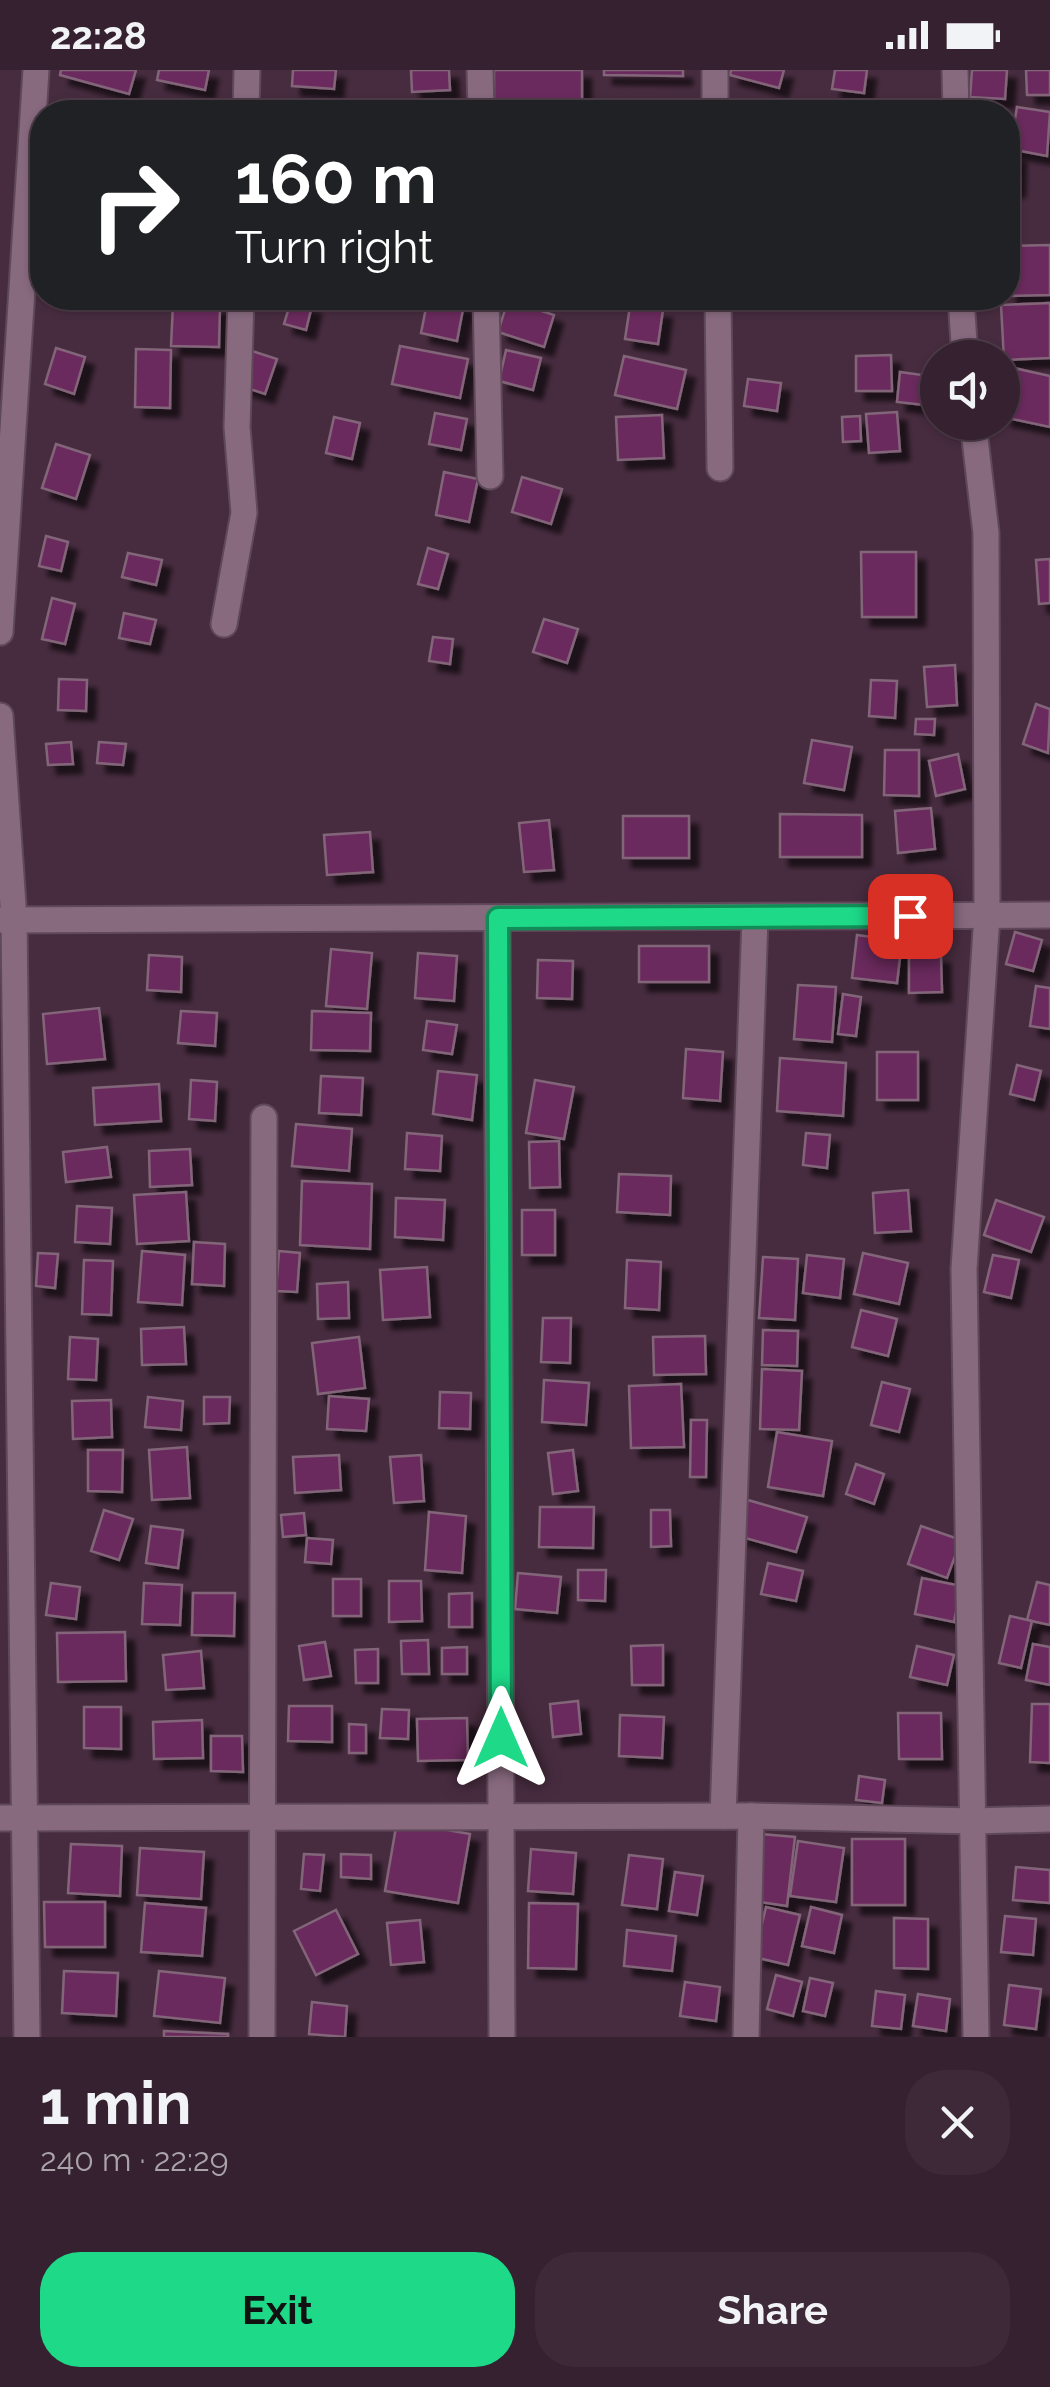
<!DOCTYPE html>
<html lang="en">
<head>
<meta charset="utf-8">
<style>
	:root { --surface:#35212f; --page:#3d2937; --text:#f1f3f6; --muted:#aaa3aa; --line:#4f3e4b; --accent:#1dd988 }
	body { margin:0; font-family:Raleway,sans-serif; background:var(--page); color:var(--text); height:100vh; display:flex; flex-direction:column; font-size:38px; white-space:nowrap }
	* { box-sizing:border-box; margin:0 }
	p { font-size:32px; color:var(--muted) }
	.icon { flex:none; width:55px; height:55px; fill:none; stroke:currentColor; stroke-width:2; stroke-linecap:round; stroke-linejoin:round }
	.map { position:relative; height:1967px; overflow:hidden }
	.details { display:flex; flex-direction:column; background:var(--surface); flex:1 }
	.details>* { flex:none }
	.guide { position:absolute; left:30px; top:30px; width:990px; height:210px; border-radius:40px; box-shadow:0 2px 8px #0004,0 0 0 2px var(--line); background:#202124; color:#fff; overflow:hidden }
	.tools { position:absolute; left:920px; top:270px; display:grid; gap:20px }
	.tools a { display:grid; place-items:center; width:100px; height:100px; border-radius:50%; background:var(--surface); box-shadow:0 2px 8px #0004,0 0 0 2px var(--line); font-size:50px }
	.pin { position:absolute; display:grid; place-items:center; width:85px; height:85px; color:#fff; margin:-42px; border-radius:20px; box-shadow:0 5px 15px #0006 }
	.me { position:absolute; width:110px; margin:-55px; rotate:0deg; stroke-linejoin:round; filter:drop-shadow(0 0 8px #0008) }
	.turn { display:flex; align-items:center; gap:35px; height:210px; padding:0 40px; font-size:45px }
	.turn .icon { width:130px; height:130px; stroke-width:2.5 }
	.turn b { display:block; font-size:70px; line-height:85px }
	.round { display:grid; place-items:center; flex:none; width:105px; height:105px; border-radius:40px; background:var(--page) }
	.summary { display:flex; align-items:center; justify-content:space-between; height:170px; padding:0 40px }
	h1 { font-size:60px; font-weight:700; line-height:75px }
	.action { display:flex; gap:20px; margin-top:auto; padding:20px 40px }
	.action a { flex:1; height:115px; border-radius:40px; background:var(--accent); color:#111; font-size:40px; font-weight:700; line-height:115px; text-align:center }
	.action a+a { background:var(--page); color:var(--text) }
	.status { display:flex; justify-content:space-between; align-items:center; height:70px; padding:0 50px; background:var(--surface); direction:ltr }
	.status svg { height:28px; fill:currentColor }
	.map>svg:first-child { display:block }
	.building { fill:#6b2b5d; stroke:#83657a; stroke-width:2.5; filter:url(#shadow) }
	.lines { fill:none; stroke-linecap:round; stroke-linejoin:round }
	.minor-casing { stroke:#5f4959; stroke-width:29 }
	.minor { stroke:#886a7f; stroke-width:25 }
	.route-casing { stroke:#138d58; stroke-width:25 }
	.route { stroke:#1dd988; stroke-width:18 }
</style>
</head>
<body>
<div class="status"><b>22:28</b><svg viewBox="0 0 49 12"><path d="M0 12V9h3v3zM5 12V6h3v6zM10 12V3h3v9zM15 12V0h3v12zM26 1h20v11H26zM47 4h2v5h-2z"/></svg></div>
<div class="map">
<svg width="1050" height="1967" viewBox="0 0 1050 1967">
	<defs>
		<filter id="shadow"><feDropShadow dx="9" dy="9" stdDeviation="2.5" flood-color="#0009"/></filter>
	</defs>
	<rect width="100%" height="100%" fill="#472c3f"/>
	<g class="building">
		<path d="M61,0H136L129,24L60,5Z"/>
		<path d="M159,0H209L205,20L157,10Z"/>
		<path d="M293,0H336L334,19L292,16Z"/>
		<path d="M411,0H449L450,20L412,22Z"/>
		<path d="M494,0H582V32L494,31Z"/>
		<path d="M604,0H683V6L604,5Z"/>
		<path d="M731,0H784L779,18L730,5Z"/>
		<path d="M835,0H867L864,23L832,19Z"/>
		<path d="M972,0H1007L1005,29L970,27Z"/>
		<path d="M1026,0H1050V25H1027Z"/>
		<path d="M304,30L340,39L339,42H302Z"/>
		<path d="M57,34L117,38V42H57Z"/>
		<path d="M757,36L808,37V42H757Z"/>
		<path d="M1017,37L1050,42L1047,86L1010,79Z"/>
		<path d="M1008,83L1017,84L1016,118H1008Z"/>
		<path d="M1050,175V225L1008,226V176Z"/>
		<path d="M428,228L464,234L457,271L421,263Z"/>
		<path d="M508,230L554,245L544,277L498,262Z"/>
		<path d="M291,231L312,236L306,260L284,254Z"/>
		<path d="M1050,233V288L1004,290L1001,235Z"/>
		<path d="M173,234L220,236L219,277L171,276Z"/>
		<path d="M630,236L663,240L658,274L625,269Z"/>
		<path d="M400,276L468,289L460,328L392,314Z"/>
		<path d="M56,278L85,287L74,324L45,314Z"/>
		<path d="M136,279L171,280L170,338L135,337Z"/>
		<path d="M506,280L541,288L533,320L499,311Z"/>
		<path d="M252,281L277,289L265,324L241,316Z"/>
		<path d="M891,285L892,321H856V286Z"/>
		<path d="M624,286L686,300L677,339L615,325Z"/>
		<path d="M1014,298L1050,306V357L1003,347Z"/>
		<path d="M900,302L937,307L934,336L897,332Z"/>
		<path d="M748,309L781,313L777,341L744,336Z"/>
		<path d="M897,342L900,381L869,383L866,344Z"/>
		<path d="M435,343L467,349L461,380L429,374Z"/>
		<path d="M662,345L664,388L618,390L616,347Z"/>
		<path d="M860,346L861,371L843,372L842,347Z"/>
		<path d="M334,347L360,353L352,389L326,383Z"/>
		<path d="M56,374L90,385L76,429L42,418Z"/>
		<path d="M444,402L478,409L469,452L436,445Z"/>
		<path d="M522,407L562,419L551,454L512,442Z"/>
		<path d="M46,466L68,472L61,501L39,496Z"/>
		<path d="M428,478L448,484L438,519L418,514Z"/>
		<path d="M861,482H916V547H862Z"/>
		<path d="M128,483L162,490L156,515L122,507Z"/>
		<path d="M1050,489V533L1039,534L1036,490Z"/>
		<path d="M52,528L75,534L65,574L42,569Z"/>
		<path d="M124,543L156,550L150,574L119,568Z"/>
		<path d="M544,549L578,559L567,593L533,582Z"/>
		<path d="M433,567L453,569L450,594L429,591Z"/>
		<path d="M955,595L957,635L927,637L924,597Z"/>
		<path d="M59,609L87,610L86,641L58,640Z"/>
		<path d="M871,610L897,611L895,648L869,646Z"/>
		<path d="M1036,634L1050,639L1048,683L1023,674Z"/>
		<path d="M916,649H935L934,665L915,664Z"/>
		<path d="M812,670L852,677L844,720L804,713Z"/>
		<path d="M71,672L73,694L48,695L46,674Z"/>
		<path d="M99,672L126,674L123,695L97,693Z"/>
		<path d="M885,680H919V726L884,725Z"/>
		<path d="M958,684L965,719L936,726L929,691Z"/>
		<path d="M931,738L935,779L898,783L895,741Z"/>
		<path d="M780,744L862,745V787H780Z"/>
		<rect x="623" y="746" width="66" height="42"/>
		<path d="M549,750L554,800L524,802L519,753Z"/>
		<path d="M370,762L373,802L327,805L324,765Z"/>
		<path d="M1015,862L1042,870L1033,901L1006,894Z"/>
		<path d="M857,865L902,871L897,913L852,908Z"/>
		<rect x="639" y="876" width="70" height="36"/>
		<path d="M331,879L372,883L367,939L326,936Z"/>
		<path d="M418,883L457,886L454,931L415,928Z"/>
		<path d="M909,884L941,885L942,922L909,923Z"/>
		<path d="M149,885L182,887L181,922L147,920Z"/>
		<path d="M538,890L573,891L572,929L537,928Z"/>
		<path d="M798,915L836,917L832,972L794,969Z"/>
		<path d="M1036,916L1050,918V959L1030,956Z"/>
		<path d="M843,924L861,927L856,966L838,964Z"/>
		<path d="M99,938L105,989L47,994L43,944Z"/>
		<path d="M181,941L217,943L215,976L178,973Z"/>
		<path d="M312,941L371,943L370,981L311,980Z"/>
		<path d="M427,951L457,955L452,984L423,980Z"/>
		<path d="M686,979L723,982L720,1031L683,1028Z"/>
		<rect x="877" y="982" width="41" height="48"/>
		<path d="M780,988L846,993L843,1046L777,1041Z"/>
		<path d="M1017,995L1041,1001L1034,1030L1010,1024Z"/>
		<path d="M438,1001L477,1005L472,1050L433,1044Z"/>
		<path d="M321,1006L363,1008L361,1045L319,1043Z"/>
		<path d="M191,1010L217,1012L215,1051L189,1049Z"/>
		<path d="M535,1010L574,1017L564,1069L526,1063Z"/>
		<path d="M159,1014L161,1051L95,1055L93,1018Z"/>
		<path d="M296,1054L352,1059L349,1101L292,1096Z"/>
		<path d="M407,1063L442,1066L440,1101L405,1099Z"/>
		<path d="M806,1063L830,1065L827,1098L803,1095Z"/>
		<path d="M559,1071L560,1117L530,1118L529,1072Z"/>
		<path d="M107,1077L111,1107L66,1112L63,1082Z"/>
		<path d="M190,1079L192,1115L150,1117L149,1081Z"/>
		<path d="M619,1104L671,1106L670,1145L617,1142Z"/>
		<path d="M302,1111L372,1114L370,1179L300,1175Z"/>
		<path d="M908,1120L911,1161L875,1163L873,1123Z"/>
		<path d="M186,1122L189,1171L137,1174L134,1125Z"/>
		<path d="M396,1128L445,1130L443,1170L395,1167Z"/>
		<path d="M996,1130L1044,1147L1031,1182L984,1165Z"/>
		<path d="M77,1136L112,1138L110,1174L75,1172Z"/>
		<rect x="522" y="1140" width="33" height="45"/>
		<path d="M194,1172L225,1174L224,1216L192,1214Z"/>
		<path d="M142,1181L185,1185L182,1235L138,1232Z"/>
		<path d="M279,1181L300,1183L297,1222L276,1221Z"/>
		<path d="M38,1183L58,1184L55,1218L36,1216Z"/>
		<path d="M863,1183L908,1193L899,1234L854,1224Z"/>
		<path d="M807,1185L844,1189L840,1228L803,1223Z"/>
		<path d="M993,1185L1019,1190L1011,1228L984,1222Z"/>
		<path d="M763,1187L798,1189L795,1250L759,1248Z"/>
		<path d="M84,1190L113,1191L111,1245L82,1244Z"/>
		<path d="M627,1190L661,1192L659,1240L625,1238Z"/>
		<path d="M427,1197L430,1247L383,1250L380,1200Z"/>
		<path d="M348,1212L349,1248L318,1249L317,1214Z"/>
		<path d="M861,1240L897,1249L888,1286L852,1277Z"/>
		<path d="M543,1248H571L570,1293L541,1292Z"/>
		<path d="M184,1257L186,1294L142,1295L141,1259Z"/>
		<path d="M763,1260L798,1261L797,1296L762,1295Z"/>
		<path d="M705,1266L706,1304L654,1305L653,1267Z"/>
		<path d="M70,1267L98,1269L96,1310L68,1309Z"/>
		<path d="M359,1267L365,1318L318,1324L312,1273Z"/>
		<path d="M762,1299L802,1301L799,1360L760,1359Z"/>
		<path d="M544,1310L589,1313L586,1355L542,1352Z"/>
		<path d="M882,1312L910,1319L899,1362L871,1355Z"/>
		<path d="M681,1314L684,1377L631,1378L629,1316Z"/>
		<path d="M440,1322L471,1323L470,1359L439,1358Z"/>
		<path d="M329,1326L369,1329L366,1361L327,1359Z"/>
		<path d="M148,1327L183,1331L181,1360L145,1357Z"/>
		<path d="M204,1327H230L229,1353L204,1354Z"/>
		<path d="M111,1330L112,1367L73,1369L72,1331Z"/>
		<path d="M691,1350H707L706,1407H690Z"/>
		<path d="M777,1362L832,1371L823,1426L768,1417Z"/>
		<path d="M187,1377L190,1428L152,1430L149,1380Z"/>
		<path d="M88,1380H123L122,1422L88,1421Z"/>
		<path d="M573,1380L578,1421L553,1424L548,1383Z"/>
		<path d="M339,1385L341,1420L295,1423L293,1387Z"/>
		<path d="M421,1385L424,1431L394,1433L390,1387Z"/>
		<path d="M856,1394L884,1404L874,1434L846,1424Z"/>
		<path d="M748,1430L807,1447L796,1482L738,1466Z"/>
		<path d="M540,1437H594L593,1478L539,1477Z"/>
		<path d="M104,1440L133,1449L119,1490L91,1481Z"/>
		<path d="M651,1440H670L671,1476L651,1477Z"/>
		<path d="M429,1442L466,1446L462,1503L425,1500Z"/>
		<path d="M304,1443L306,1465L283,1467L281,1445Z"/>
		<path d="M151,1456L183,1460L178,1498L146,1493Z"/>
		<path d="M921,1456L961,1470L947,1508L908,1494Z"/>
		<path d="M307,1468L333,1470L331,1494L305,1492Z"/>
		<path d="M768,1493L803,1501L796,1531L761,1524Z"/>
		<path d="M578,1500H606L605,1531L578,1530Z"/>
		<path d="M518,1503L561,1507L557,1543L515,1539Z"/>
		<path d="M922,1508L961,1516L954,1552L915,1544Z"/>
		<rect x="333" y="1509" width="28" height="37"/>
		<path d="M389,1511H421L422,1551L389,1552Z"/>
		<path d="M1037,1512L1050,1515V1555L1027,1550Z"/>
		<path d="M51,1513L80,1517L76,1549L46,1545Z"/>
		<path d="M144,1513L182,1515L180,1555L142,1554Z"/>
		<path d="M193,1523H235L234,1566L192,1565Z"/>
		<path d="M472,1523V1557H449V1524Z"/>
		<path d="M1010,1546L1032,1551L1021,1598L999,1593Z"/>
		<path d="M125,1562L126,1611L58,1612L57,1563Z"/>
		<path d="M428,1570L429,1604H402L401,1571Z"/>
		<path d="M325,1572L331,1606L304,1610L299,1576Z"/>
		<path d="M1033,1574L1050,1577V1615L1026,1610Z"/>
		<path d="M663,1575V1615H632L631,1576Z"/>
		<path d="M917,1576L954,1585L947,1615L910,1607Z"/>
		<path d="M467,1577V1604H442V1578Z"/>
		<path d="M378,1579V1613H356L355,1580Z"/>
		<path d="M201,1581L204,1618L166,1620L163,1585Z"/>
		<path d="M578,1631L581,1664L553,1667L550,1634Z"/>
		<path d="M1032,1634H1050V1693L1030,1692Z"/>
		<path d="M289,1636H332V1672L288,1671Z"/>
		<path d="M84,1637H121V1679L84,1678Z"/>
		<path d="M382,1639L409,1640L408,1669L380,1668Z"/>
		<path d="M898,1643H941L942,1689H899Z"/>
		<path d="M620,1645L664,1647L662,1688L619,1686Z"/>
		<path d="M467,1648L468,1690L418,1691L417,1649Z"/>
		<path d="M202,1650L203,1688L154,1689L153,1652Z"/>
		<path d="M349,1654L366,1655V1683H349Z"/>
		<path d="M211,1666H242L243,1702L211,1701Z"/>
		<path d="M859,1706L885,1710L882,1733L856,1730Z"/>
		<path d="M397,1751L470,1764L458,1833L385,1821Z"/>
		<path d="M761,1764L795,1767L787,1836L753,1831Z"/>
		<rect x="852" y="1769" width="53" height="66"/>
		<path d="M798,1771L844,1778L836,1832L790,1826Z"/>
		<path d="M71,1774L122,1776L120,1826L68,1823Z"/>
		<path d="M140,1778L204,1782L201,1829L137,1825Z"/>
		<path d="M531,1779L576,1783L573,1824L528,1821Z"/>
		<path d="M304,1784L324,1785L320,1821L301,1819Z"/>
		<path d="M341,1784L371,1785V1809L341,1807Z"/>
		<path d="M629,1785L663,1789L657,1839L622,1835Z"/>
		<path d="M1016,1797L1050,1800V1833L1013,1830Z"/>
		<path d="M675,1802L703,1806L697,1845L669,1841Z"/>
		<path d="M44,1832H105V1877H45Z"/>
		<path d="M145,1833L206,1838L202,1886L141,1882Z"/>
		<path d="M529,1833L578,1834L576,1899L528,1898Z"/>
		<path d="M766,1837L800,1845L788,1895L754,1887Z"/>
		<path d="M811,1837L842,1845L834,1883L802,1876Z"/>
		<path d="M336,1840L358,1884L316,1905L294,1861Z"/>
		<path d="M1005,1846L1036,1849L1033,1885L1001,1882Z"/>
		<path d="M894,1848L928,1849V1899L894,1898Z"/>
		<path d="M420,1850L424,1892L391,1895L387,1853Z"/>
		<path d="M627,1860L676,1866L672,1901L624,1896Z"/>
		<path d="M64,1901L118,1903L116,1946L62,1943Z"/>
		<path d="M159,1901L225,1908L220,1953L154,1946Z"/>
		<path d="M776,1905L802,1912L793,1946L767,1939Z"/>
		<path d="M810,1908L833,1913L825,1946L803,1941Z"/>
		<path d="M685,1912L720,1917L716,1951L680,1946Z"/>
		<path d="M1009,1915L1041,1919L1036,1959L1004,1955Z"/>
		<path d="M876,1921L905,1925L901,1959L872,1956Z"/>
		<path d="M918,1924L950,1929L946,1961L913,1956Z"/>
		<path d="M312,1932L347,1936L345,1967L309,1964Z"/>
		<path d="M164,1961L228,1964V1967H164Z"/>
	</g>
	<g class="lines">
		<defs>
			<g id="minor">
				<path d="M480,0L481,42"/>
				<path d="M715,0V42"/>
				<path d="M955,0L956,42"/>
				<path d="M246,42L247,0"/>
				<path d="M486,228L490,406"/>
				<path d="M718,228L720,398"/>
				<path d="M961,228L965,288"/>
				<path d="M973,352L986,463L987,845L964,1199L976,1967"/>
				<path d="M224,554L244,443L237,357L241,228"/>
				<path d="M0,562L36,0"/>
				<path d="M0,646L14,850L27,1967"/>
				<path d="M497,849L502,1967"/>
				<path d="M0,850L1050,845"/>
				<path d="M723,1746L755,848"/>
				<path d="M0,1748L751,1746L974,1751L1050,1749"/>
				<path d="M262,1967L264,1048"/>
				<path d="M746,1967L751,1746"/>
			</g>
		</defs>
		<use href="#minor" class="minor-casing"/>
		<use href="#minor" class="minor"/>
	</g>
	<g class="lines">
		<defs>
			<path id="route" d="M501,1668L498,848L910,846"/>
		</defs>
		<use href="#route" class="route-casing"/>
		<use href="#route" class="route"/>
	</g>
</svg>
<div class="tools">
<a><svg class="icon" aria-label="sound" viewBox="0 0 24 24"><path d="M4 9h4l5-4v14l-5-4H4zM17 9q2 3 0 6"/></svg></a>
</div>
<div class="pin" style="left:910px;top:846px;background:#d93025"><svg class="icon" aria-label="arrive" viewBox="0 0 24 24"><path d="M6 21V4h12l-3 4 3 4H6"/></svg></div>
<svg class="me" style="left:501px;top:1668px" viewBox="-20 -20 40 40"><path d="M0-17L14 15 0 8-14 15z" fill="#1dd988" stroke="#fff" stroke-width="4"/></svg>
<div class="guide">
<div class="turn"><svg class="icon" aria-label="right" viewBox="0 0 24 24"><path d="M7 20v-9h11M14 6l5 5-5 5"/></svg><div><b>160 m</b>Turn right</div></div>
</div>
</div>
<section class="details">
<div class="summary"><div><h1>1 min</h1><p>240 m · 22:29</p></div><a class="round"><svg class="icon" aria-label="close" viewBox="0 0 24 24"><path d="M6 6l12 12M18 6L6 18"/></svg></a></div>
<div class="action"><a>Exit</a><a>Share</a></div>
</section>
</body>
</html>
